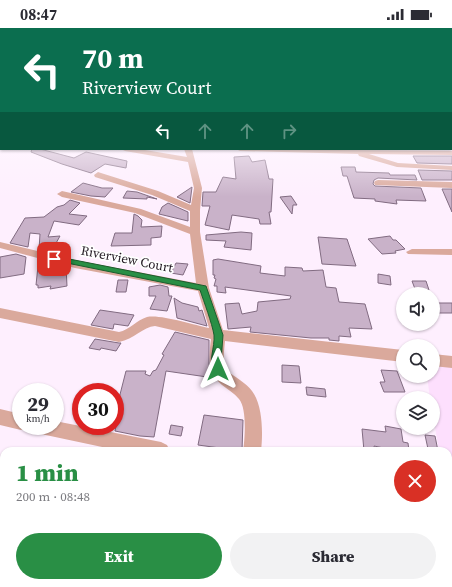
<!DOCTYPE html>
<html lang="en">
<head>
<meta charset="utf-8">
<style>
	:root { --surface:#fff; --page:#f2f2f3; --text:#2b2b33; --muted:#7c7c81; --accent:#298f45 }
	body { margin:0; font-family:"Source Serif 4",serif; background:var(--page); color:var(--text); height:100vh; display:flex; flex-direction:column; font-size:15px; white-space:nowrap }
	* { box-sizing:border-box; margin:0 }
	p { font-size:13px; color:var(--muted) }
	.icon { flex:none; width:22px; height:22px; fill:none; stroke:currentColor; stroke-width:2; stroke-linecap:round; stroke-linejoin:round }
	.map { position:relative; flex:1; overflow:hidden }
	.sheet { position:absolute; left:0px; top:419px; width:452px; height:140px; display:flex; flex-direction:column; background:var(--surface); border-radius:12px 12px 0 0; box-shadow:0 1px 3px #0004 }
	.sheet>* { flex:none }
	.guide { position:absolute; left:0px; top:0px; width:452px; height:122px; box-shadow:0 1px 3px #0004; background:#0b6e4f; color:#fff; overflow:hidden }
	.controls { position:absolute; left:396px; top:259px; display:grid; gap:8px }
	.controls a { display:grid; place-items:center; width:44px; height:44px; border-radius:50%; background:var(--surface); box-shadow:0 1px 3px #0004; font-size:20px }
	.speed { position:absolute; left:12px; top:355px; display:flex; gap:8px; font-size:20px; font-weight:700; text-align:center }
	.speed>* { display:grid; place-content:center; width:52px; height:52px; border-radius:50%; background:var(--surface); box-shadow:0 1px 3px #0004; line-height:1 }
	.speed small { font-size:10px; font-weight:400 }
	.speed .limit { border:6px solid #d22; background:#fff; color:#111 }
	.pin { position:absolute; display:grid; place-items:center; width:34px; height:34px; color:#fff; margin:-17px; border-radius:8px; box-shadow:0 2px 6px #0006 }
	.me { position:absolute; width:44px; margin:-22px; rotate:0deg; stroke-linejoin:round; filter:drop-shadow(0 0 3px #0008) }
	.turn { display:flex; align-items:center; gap:14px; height:84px; padding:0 16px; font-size:18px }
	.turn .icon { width:52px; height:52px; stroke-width:2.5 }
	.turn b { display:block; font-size:28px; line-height:34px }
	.lanes { display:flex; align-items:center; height:38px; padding:0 16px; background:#0003; justify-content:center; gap:20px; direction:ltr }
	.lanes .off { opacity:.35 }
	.round { display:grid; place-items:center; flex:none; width:42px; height:42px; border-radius:21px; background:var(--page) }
	.head { display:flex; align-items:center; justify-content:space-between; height:68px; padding:0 16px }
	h1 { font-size:24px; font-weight:800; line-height:30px; color:var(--accent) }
	.button { display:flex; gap:8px; margin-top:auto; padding:8px 16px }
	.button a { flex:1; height:46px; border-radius:24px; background:var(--accent); color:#fff; font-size:16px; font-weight:800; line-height:46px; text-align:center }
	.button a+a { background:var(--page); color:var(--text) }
	.status { display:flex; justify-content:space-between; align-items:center; height:28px; padding:0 20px; background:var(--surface); direction:ltr }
	.status svg { height:11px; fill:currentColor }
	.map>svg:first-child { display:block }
	.built { fill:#fddffd }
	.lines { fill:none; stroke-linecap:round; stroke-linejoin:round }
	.river { fill:#7b98c4; fill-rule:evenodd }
	.building { fill:#c9b2c9; stroke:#816b81 }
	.minor { fill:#daa99c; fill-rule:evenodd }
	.route { fill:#298f45; stroke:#1b5d2d }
	.labels { text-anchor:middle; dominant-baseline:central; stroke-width:3.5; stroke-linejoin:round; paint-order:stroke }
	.street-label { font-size:13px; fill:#221922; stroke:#fff }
</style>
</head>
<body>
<div class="status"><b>08:47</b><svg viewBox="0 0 49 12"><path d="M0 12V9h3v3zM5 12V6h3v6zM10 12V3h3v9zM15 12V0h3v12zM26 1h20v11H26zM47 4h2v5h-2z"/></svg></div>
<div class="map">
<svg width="452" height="559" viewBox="0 0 452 559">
	<rect width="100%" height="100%" fill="#feeffe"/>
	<path class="built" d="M433,337L452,339V465L448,464V423H439L433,387V370H430L427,348H433Z"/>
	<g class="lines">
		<rect class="river" x="0" y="107" width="1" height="6"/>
	</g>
	<g class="building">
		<path d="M32,121H40L74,130L86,124L127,133L126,140L105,136L91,145L62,136L31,124Z"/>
		<path d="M249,128L252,134L265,132L269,151H273L271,184H269L271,196H260L259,191L232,187L229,202L205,197L210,178H202L203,164H216L223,149L236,151L234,129Z"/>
		<path d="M413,128H452V136L417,135Z"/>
		<path d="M341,139H355L356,144L389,145L390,147H415L417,152L378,150L374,152L373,156L375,158L421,160L426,173L396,172L397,176L375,173V171L354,170L347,148H343Z"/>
		<path d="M418,142L452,143V152H422Z"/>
		<path d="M83,155L102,160H113L105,169L91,168L71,164Z"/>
		<path d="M192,159L190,175L177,169Z"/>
		<path d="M442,161H452V184Z"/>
		<path d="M127,163L137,164L157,171L147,169V171L123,170Z"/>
		<path d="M291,168L297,177H293L292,186L280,169Z"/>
		<path d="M70,172L80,175L69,186L87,188L79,197L54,193L48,209L60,208L55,217L44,219L42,223L39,222L40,206L30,205L28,219L10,215L25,190L44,189L57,179L64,177Z"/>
		<path d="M168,175L188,184V193L159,186L162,179Z"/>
		<path d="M134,186L138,188L142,192L141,199L162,198L161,209L151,210V217L111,218L115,205H132Z"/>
		<path d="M241,204L252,205L251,222L224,219L226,213L206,212V207Z"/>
		<path d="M390,208L393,212H396L405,221L395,223L396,225L382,226L368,211Z"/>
		<path d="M318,209L347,211L356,238L322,236Z"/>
		<path d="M16,226L26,229L24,246L0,250V229Z"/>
		<path d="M218,231L261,238L260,245L285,248V239L302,240L303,243L323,242L326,259L336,260L339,274L365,276L372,301L349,300L351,309L339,308V313L329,312V310H311L250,304L251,299L228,301L225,276L239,275L242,286L257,283L258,274L290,271L291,268L225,259L226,265L217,264V258H214L216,251L214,250L215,247H213V232Z"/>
		<path d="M176,235L188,236L183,247L171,245Z"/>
		<path d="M52,236V240L66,239L67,258L50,261L51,258L38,260V257H36L38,238Z"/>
		<path d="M378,246L390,248L391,257L378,255Z"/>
		<path d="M118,252H128L126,264H116Z"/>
		<path d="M412,253H426L429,262L415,261Z"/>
		<path d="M160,257L168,259L169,268H172L167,283L150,281L156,268H149V259Z"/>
		<path d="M174,270L182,275L198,279L199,283L202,282L207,298L177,290Z"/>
		<rect x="433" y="275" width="19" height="10"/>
		<path d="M100,282L134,287L128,298L114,296L113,301L91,297Z"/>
		<path d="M175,304L209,312V336L214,350L166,343L154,409L140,408L115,403L118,386H115L126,343H146L145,346L150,348L153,343L156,342L164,327L162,326Z"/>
		<path d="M95,311L119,315H121L116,323L101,320L100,322L89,320Z"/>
		<path d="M282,337L299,338L301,355L282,354Z"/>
		<path d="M381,342L397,343L405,364H384L380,354H385Z"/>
		<path d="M306,359L325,361L326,369L307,367Z"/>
		<path d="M204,387L243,392L242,423L198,417Z"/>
		<path d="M171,397L183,399L181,408L169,406Z"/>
		<path d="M385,398L401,401L403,414L408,415L409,423H398L374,418L375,423H364L362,401L386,404Z"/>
		<path d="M425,407L435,408L438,423L428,421Z"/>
	</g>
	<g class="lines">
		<g class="minor">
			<path d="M121,121H139L187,129L184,121H192L202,160L200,182V204L209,260L223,302L403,322V334L225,313C224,324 222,334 227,343C235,349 246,355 252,363C263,377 263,406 261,423H243C245,411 247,380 239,371C234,365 227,361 222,357C207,344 209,328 211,311L155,298C143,299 134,311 119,314L0,290V280L119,304C129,302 137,292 147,289C160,286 194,297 209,300L198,263L75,240L0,220V214L75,232L196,255L190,206L135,185L62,169L57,166L62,163L141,181L190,199V183L152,167L95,149L94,147L98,144L101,145L158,163L191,177L194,160L188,134L125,123Z"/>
			<path d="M236,121L452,123V127L369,126L398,135L452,138V142L397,139L359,128L358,126L240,123Z"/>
			<path d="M378,152L452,154V160L375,157L374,155L375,153Z"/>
			<path d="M412,221H452V227L408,226L406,224Z"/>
			<path d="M433,326L452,328V340L433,338Z"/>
			<path d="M0,381L21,386V398H28L27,399L21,402L0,397Z"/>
			<path d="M55,393L161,414L167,417L170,423H121L41,406L35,404L33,398H55Z"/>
			<path d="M448,457L452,458V478L448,477Z"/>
		</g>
	</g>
	<linearGradient id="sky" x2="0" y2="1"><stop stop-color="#7ca9da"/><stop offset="0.54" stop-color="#fff8ff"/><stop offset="1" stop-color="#fff8ff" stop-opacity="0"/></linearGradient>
	<rect width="452" height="169" fill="url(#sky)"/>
	<path class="route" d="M54,228L206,258L223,307L221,334L223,341L221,344L218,346L214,344C208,332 215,320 214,307C212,295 204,274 200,262L52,232V229Z"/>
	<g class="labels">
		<g class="street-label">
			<text transform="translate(127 231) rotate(11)">Riverview Court</text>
		</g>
	</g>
</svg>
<div class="controls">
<a><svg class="icon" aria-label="sound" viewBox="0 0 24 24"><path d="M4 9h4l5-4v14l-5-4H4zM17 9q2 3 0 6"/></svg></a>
<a><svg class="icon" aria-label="search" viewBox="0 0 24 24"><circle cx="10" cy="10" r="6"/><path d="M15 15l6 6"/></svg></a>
<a><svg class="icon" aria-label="layers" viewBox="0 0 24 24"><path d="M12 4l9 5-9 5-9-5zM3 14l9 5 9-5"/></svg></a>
</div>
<div class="speed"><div>29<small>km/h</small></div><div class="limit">30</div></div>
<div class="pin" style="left:54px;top:231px;background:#d93025"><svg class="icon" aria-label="arrive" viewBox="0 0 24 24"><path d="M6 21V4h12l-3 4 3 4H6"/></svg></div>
<svg class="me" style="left:218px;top:341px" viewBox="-20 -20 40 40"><path d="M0-17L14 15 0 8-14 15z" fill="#298f45" stroke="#fff" stroke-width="4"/></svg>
<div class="guide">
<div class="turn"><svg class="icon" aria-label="left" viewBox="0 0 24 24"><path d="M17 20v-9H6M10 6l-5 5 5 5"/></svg><div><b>70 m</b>Riverview Court</div></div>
<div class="lanes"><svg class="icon" aria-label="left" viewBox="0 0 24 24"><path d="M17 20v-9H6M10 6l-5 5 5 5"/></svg><svg class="icon off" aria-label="ahead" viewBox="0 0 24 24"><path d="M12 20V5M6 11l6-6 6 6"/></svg><svg class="icon off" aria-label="ahead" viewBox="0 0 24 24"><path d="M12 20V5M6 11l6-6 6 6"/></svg><svg class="icon off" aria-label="right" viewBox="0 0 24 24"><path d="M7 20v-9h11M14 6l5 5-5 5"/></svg></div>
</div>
<section class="sheet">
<div class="head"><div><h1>1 min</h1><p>200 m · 08:48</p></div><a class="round" style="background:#d93025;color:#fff"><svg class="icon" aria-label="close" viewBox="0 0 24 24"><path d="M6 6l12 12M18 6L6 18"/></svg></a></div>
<div class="button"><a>Exit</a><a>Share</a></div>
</section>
</div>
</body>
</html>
